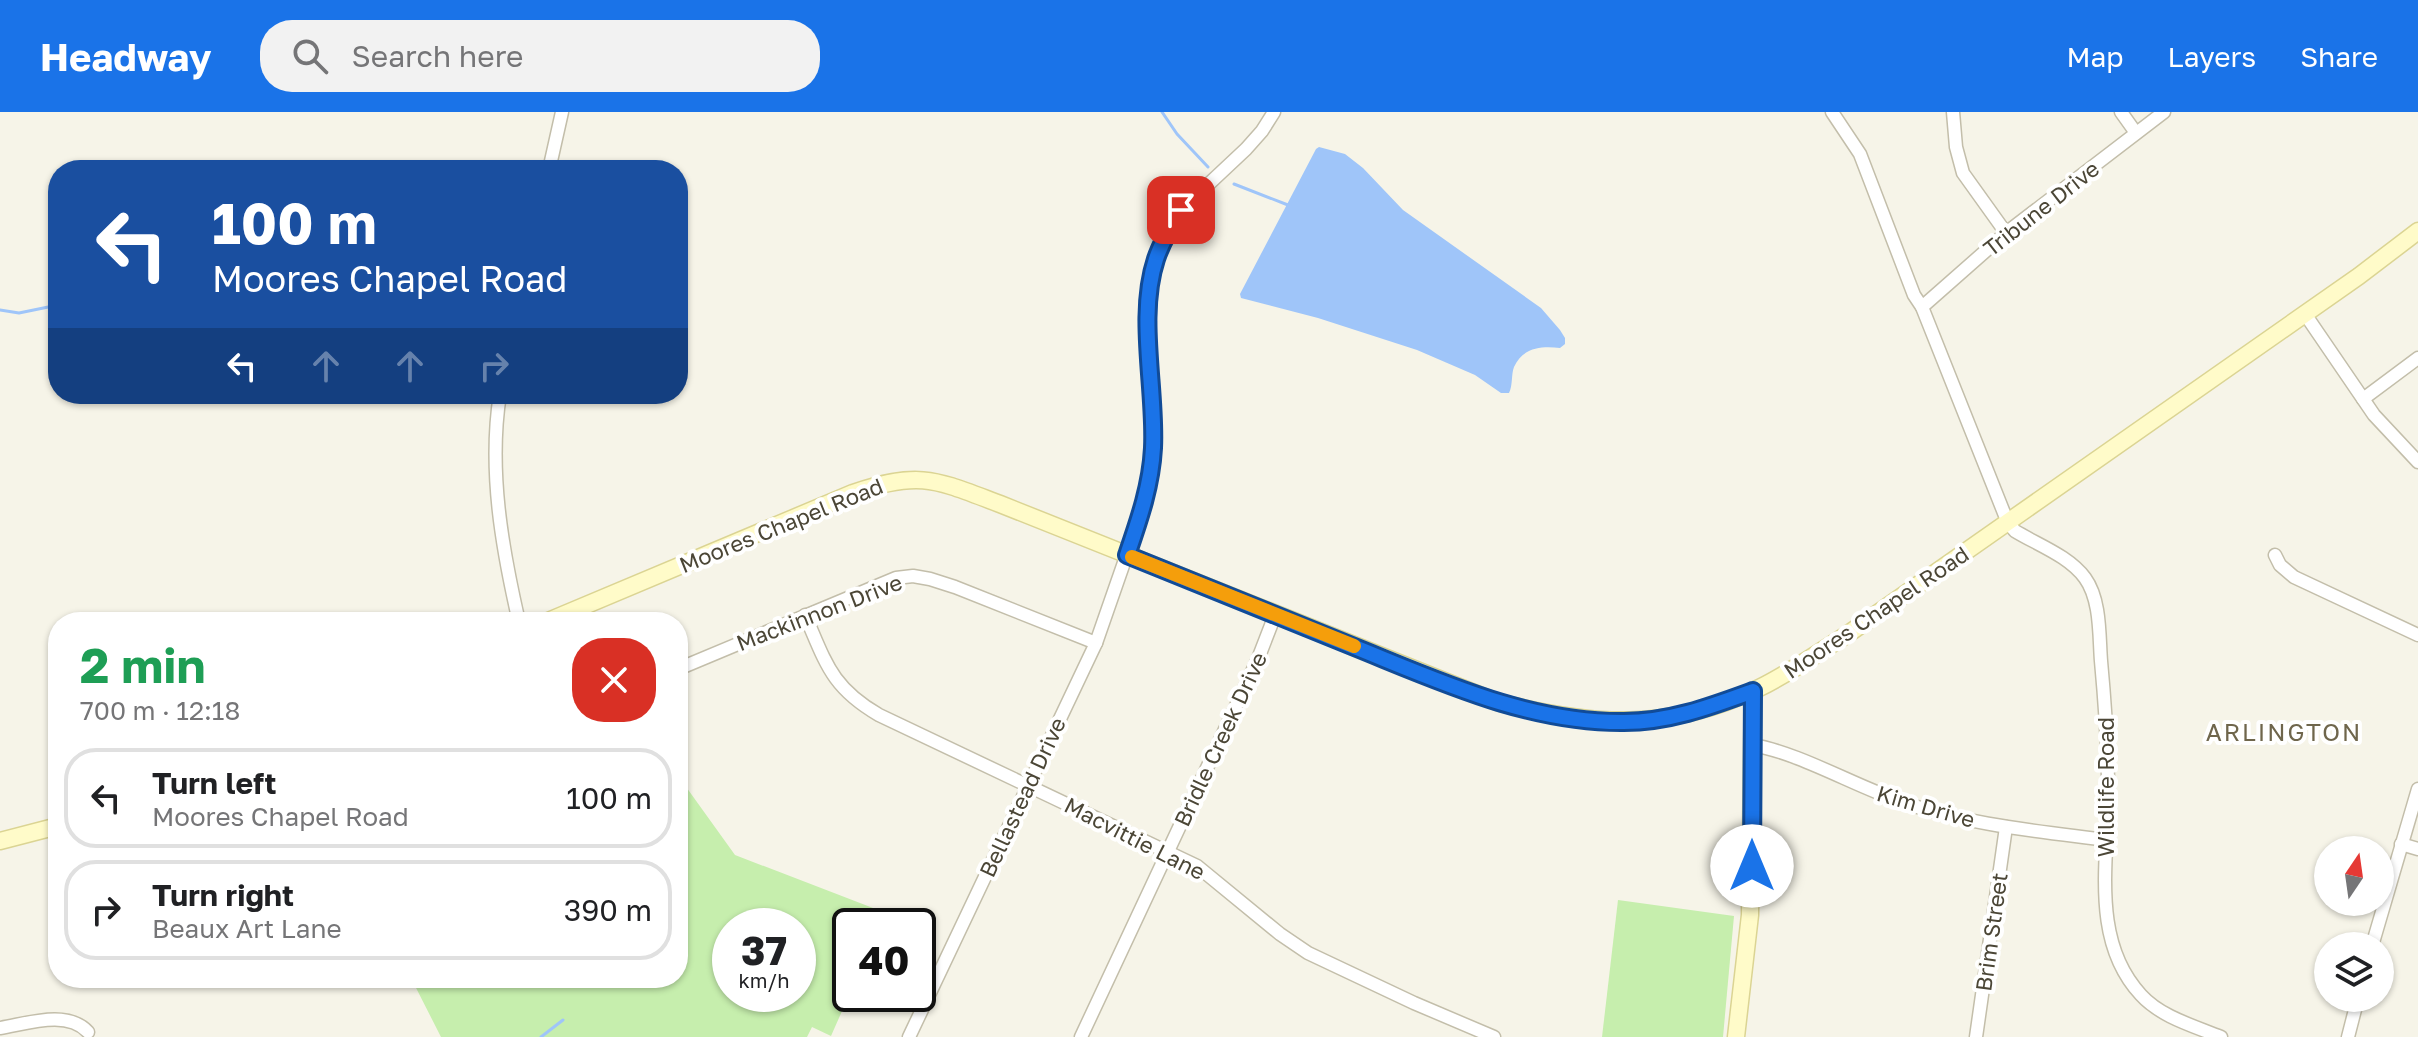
<!DOCTYPE html>
<html lang="en">
<head>
<meta charset="utf-8">
<style>
	:root { --surface:#fff; --page:#f2f2f2; --text:#202124; --muted:#757577; --line:#e0e0e0; --accent:#1a73e8 }
	body { margin:0; font-family:"Golos Text",sans-serif; background:var(--page); color:var(--text); height:100vh; display:flex; flex-direction:column; font-size:30px; white-space:nowrap }
	* { box-sizing:border-box; margin:0 }
	p { font-size:26px; color:var(--muted) }
	.icon { flex:none; width:44px; height:44px; fill:none; stroke:currentColor; stroke-width:2; stroke-linecap:round; stroke-linejoin:round }
	.map { position:relative; flex:1; overflow:hidden }
	.panel { position:absolute; left:48px; top:500px; width:640px; height:376px; display:flex; flex-direction:column; background:var(--surface); border-radius:32px; box-shadow:0 2px 6px #0004 }
	.panel>* { flex:none }
	.guide { position:absolute; left:48px; top:48px; width:640px; height:244px; border-radius:32px; box-shadow:0 2px 6px #0004; background:#1a4fa0; color:#fff; overflow:hidden }
	.needle { width:52px; rotate:13deg }
	.controls { position:absolute; left:2314px; top:724px; display:grid; gap:16px }
	.controls a { display:grid; place-items:center; width:80px; height:80px; border-radius:50%; background:var(--surface); box-shadow:0 2px 6px #0004; font-size:40px }
	.speed { position:absolute; left:712px; top:796px; display:flex; gap:16px; font-size:40px; font-weight:700; text-align:center }
	.speed>* { display:grid; place-content:center; width:104px; height:104px; border-radius:50%; background:var(--surface); box-shadow:0 2px 6px #0004; line-height:1 }
	.speed small { font-size:20px; font-weight:400 }
	.speed .limit { border:4px solid #111; border-radius:12px; background:#fff; color:#111 }
	.pin { position:absolute; display:grid; place-items:center; width:68px; height:68px; color:#fff; margin:-34px; border-radius:16px; box-shadow:0 4px 12px #0006 }
	.me { position:absolute; width:88px; margin:-44px; rotate:0deg; stroke-linejoin:round; filter:drop-shadow(0 0 6px #0008) }
	.turn { display:flex; align-items:center; gap:28px; height:168px; padding:0 32px; font-size:36px }
	.turn .icon { width:104px; height:104px; stroke-width:2.5 }
	.turn b { display:block; font-size:56px; line-height:68px }
	.lanes { display:flex; align-items:center; height:76px; padding:0 32px; background:#0003; justify-content:center; gap:40px; direction:ltr }
	.lanes .off { opacity:.35 }
	.round { display:grid; place-items:center; flex:none; width:84px; height:84px; border-radius:32px; background:var(--page) }
	.headline { display:flex; align-items:center; justify-content:space-between; height:136px; padding:0 32px }
	h1 { font-size:48px; font-weight:700; line-height:60px; color:#1e9e55 }
	ul { padding:0; list-style:none }
	li { display:flex; align-items:center; gap:24px; height:100px; margin:0 16px 12px; padding:0 16px; border:4px solid var(--line); border-radius:32px }
	li div { flex:1 }
	li b { display:block; font-size:30px }
	li em { font-style:normal }
	header { display:flex; align-items:center; gap:48px; box-sizing:border-box; height:112px; padding:0 40px; background:var(--accent); color:#fff }
	header strong { font-size:38px }
	nav { display:flex; gap:44px; margin-inline-start:auto; font-size:28px }
	.search { width:560px; height:72px; background:var(--page); display:flex; align-items:center; gap:20px; box-sizing:border-box; padding:0 28px; border-radius:32px; color:var(--muted); font-size:30px }
	.map>svg:first-child { display:block }
	.green { fill:#c6eead; fill-rule:evenodd }
	.water { fill:#9fc5f9 }
	.lines { fill:none; stroke-linecap:round; stroke-linejoin:round }
	.stream { stroke:#9fc5f9; stroke-width:3 }
	.street-casing { stroke:#c3beaa; stroke-width:15 }
	.secondary-casing { stroke:#dbd493; stroke-width:19 }
	.street { stroke:#fff; stroke-width:12 }
	.secondary { stroke:#fffbc9; stroke-width:16 }
	.route-casing { stroke:#114b97; stroke-width:20 }
	.route { stroke:#1a73e8; stroke-width:14 }
	.slow { stroke:#f59e0b; stroke-width:14 }
	.labels { text-anchor:middle; dominant-baseline:central; stroke-width:8; stroke-linejoin:round; paint-order:stroke }
	.street-label { font-size:22px; fill:#4b4636; stroke:#fff }
	.neighbourhood-label { font-size:24px; letter-spacing:2px; fill:#6f664c; stroke:#fff }
</style>
</head>
<body>
<header>
<strong>Headway</strong>
<div class="search"><svg class="icon" aria-label="search" viewBox="0 0 24 24"><circle cx="10" cy="10" r="6"/><path d="M15 15l6 6"/></svg>Search here</div>
<nav><a>Map</a><a>Layers</a><a>Share</a></nav>
</header>
<div class="map">
<svg width="2418" height="925" viewBox="0 0 2418 925">
	<rect width="100%" height="100%" fill="#f6f4e8"/>
	<g class="green">
		<path d="M678,669L684,672L735,743L886,801L880,814H850V881L831,924L812,915L807,925H441L411,866H678ZM730,814H798V882H730Z"/>
		<path d="M1618,788L1734,804L1723,925H1602Z"/>
	</g>
	<path class="water" d="M1319,35L1345,42L1363,56L1403,98L1541,196L1560,218L1565,226V232L1560,236C1542,234 1523,235 1514,255C1511,263 1513,273 1509,281H1501L1475,263L1417,238L1318,206L1241,186L1240,182L1316,37Z"/>
	<g class="lines">
		<g class="stream">
			<path d="M1162,0L1177,22L1208,55"/>
			<path d="M1234,72L1288,93"/>
			<path d="M0,198L19,201L58,193"/>
			<path d="M541,925L563,908"/>
		</g>
		<defs>
			<g id="street">
				<path d="M1832,0L1860,42L1914,183L1922,195L2008,411L2015,419C2038,433 2069,444 2085,466C2101,488 2099,524 2101,549C2105,592 2108,634 2108,677C2109,746 2089,827 2141,883C2161,905 2194,914 2221,925"/>
				<path d="M1953,0L1956,35L1963,61L2006,121"/>
				<path d="M2121,0L2136,21"/>
				<path d="M549,58L562,0"/>
				<path d="M1922,195L2006,121L2164,0"/>
				<path d="M2305,202L2374,303L2418,350"/>
				<path d="M500,282C488,358 502,436 519,510"/>
				<path d="M2363,287L2418,246"/>
				<path d="M2275,443L2280,453L2294,465L2418,523"/>
				<path d="M805,503C826,551 831,575 879,603L1197,754L1280,822L1308,841L1414,891L1494,925"/>
				<path d="M678,557L896,466L913,464L930,467L955,475L1096,531"/>
				<path d="M1753,633C1799,641 1855,674 1902,690C1968,713 2037,719 2106,728"/>
				<path d="M2401,732L2418,737"/>
				<path d="M2372,834L2418,677"/>
				<path d="M0,916C26,912 67,897 88,920"/>
				<path d="M909,925L1096,531L1143,396L1153,335L1148,238L1150,178L1155,150L1165,124L1181,98L1246,37L1262,19L1274,0"/>
				<path d="M1081,925L1258,547L1275,503"/>
				<path d="M1976,925L2006,715"/>
				<path d="M2348,925L2358,886"/>
			</g>
			<g id="secondary">
				<path d="M546,510L853,381C921,358 936,368 1000,392L1497,590C1592,614 1668,620 1759,576C1790,561 1819,540 1848,522L2359,164L2418,119"/>
				<path d="M0,729L58,714"/>
				<path d="M1736,925L1750,803L1753,579"/>
			</g>
		</defs>
		<use href="#street" class="street-casing"/>
		<use href="#secondary" class="secondary-casing"/>
		<use href="#street" class="street"/>
		<use href="#secondary" class="secondary"/>
	</g>
	<g class="lines">
		<defs>
			<path id="route" d="M1181,98C1171,114 1162,129 1156,147C1137,204 1156,277 1153,336C1151,374 1139,408 1127,443C1202,473 1277,503 1352,534C1439,569 1528,611 1624,610C1670,610 1712,594 1753,579L1752,754"/>
		</defs>
		<use href="#route" class="route-casing"/>
		<use href="#route" class="route"/>
		<path class="slow" d="M1132,445L1354,534"/>
	</g>
	<g class="labels">
		<g class="street-label">
			<text transform="translate(2041 96) rotate(-38)">Tribune Drive</text>
			<text transform="translate(781 413) rotate(-22)">Moores Chapel Road</text>
			<text transform="translate(819 500) rotate(-21)">Mackinnon Drive</text>
			<text transform="translate(1876 500) rotate(-34)">Moores Chapel Road</text>
			<text transform="translate(1220 627) rotate(-65)">Bridle Creek Drive</text>
			<text transform="translate(2105 675) rotate(-90)">Wildlife Road</text>
			<text transform="translate(1022 685) rotate(-65)">Bellastead Drive</text>
			<text transform="translate(1926 694) rotate(16)">Kim Drive</text>
			<text transform="translate(1135 726) rotate(27)">Macvittie Lane</text>
			<text transform="translate(1991 820) rotate(-82)">Brim Street</text>
		</g>
		<g class="neighbourhood-label">
			<text x="2284" y="619">ARLINGTON</text>
		</g>
	</g>
</svg>
<div class="controls">
<a><svg class="needle" viewBox="-14 -14 28 28"><path d="M0-13l5 13h-10z" fill="#e53935"/><path d="M0 13l5-13h-10z" fill="#757577"/></svg></a>
<a><svg class="icon" aria-label="layers" viewBox="0 0 24 24"><path d="M12 4l9 5-9 5-9-5zM3 14l9 5 9-5"/></svg></a>
</div>
<div class="speed"><div>37<small>km/h</small></div><div class="limit">40</div></div>
<div class="pin" style="left:1181px;top:98px;background:#d93025"><svg class="icon" aria-label="arrive" viewBox="0 0 24 24"><path d="M6 21V4h12l-3 4 3 4H6"/></svg></div>
<svg class="me" style="left:1752px;top:754px" viewBox="-20 -20 40 40"><circle r="19" fill="#fff"/><path d="M0-13L10 11 0 6-10 11z" fill="#1a73e8"/></svg>
<div class="guide">
<div class="turn"><svg class="icon" aria-label="left" viewBox="0 0 24 24"><path d="M17 20v-9H6M10 6l-5 5 5 5"/></svg><div><b>100 m</b>Moores Chapel Road</div></div>
<div class="lanes"><svg class="icon" aria-label="left" viewBox="0 0 24 24"><path d="M17 20v-9H6M10 6l-5 5 5 5"/></svg><svg class="icon off" aria-label="ahead" viewBox="0 0 24 24"><path d="M12 20V5M6 11l6-6 6 6"/></svg><svg class="icon off" aria-label="ahead" viewBox="0 0 24 24"><path d="M12 20V5M6 11l6-6 6 6"/></svg><svg class="icon off" aria-label="right" viewBox="0 0 24 24"><path d="M7 20v-9h11M14 6l5 5-5 5"/></svg></div>
</div>
<section class="panel">
<div class="headline"><div><h1>2 min</h1><p>700 m · 12:18</p></div><a class="round" style="background:#d93025;color:#fff"><svg class="icon" aria-label="close" viewBox="0 0 24 24"><path d="M6 6l12 12M18 6L6 18"/></svg></a></div>
<ul>
<li><svg class="icon" aria-label="left" viewBox="0 0 24 24"><path d="M17 20v-9H6M10 6l-5 5 5 5"/></svg><div><b>Turn left</b><p>Moores Chapel Road</p></div><em>100 m</em></li>
<li><svg class="icon" aria-label="right" viewBox="0 0 24 24"><path d="M7 20v-9h11M14 6l5 5-5 5"/></svg><div><b>Turn right</b><p>Beaux Art Lane</p></div><em>390 m</em></li>
</ul>
</section>
</div>
</body>
</html>
